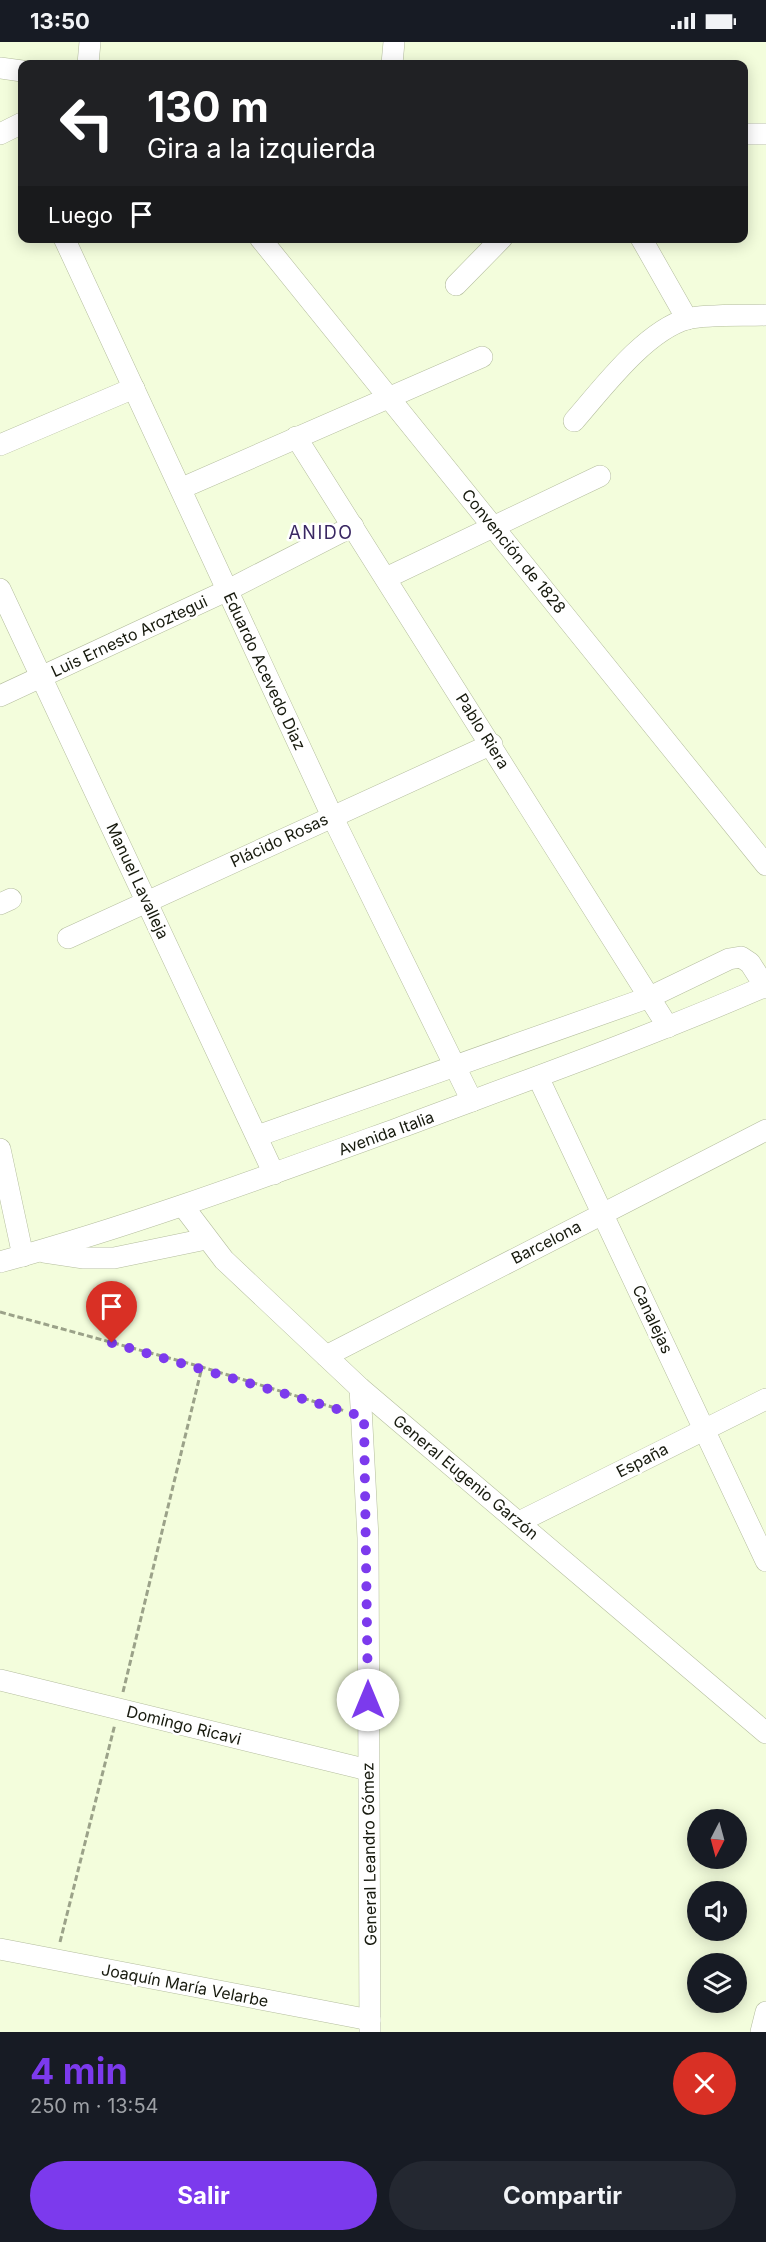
<!DOCTYPE html>
<html lang="es">
<head>
<meta charset="utf-8">
<style>
	:root { --surface:#171b24; --page:#242831; --text:#f1f3f6; --muted:#9ea1a6; --accent:#7c3aed }
	body { margin:0; font-family:Inter,sans-serif; background:var(--page); color:var(--text); height:100vh; display:flex; flex-direction:column; font-size:22px; white-space:nowrap }
	* { box-sizing:border-box; margin:0 }
	p { font-size:20px; color:var(--muted) }
	.icon { flex:none; width:33px; height:33px; fill:none; stroke:currentColor; stroke-width:2; stroke-linecap:round; stroke-linejoin:round }
	.map { position:relative; height:1990px; overflow:hidden }
	.side { display:flex; flex-direction:column; background:var(--surface); flex:1 }
	.side>* { flex:none }
	.hud { position:absolute; left:18px; top:18px; width:730px; height:183px; border-radius:12px; box-shadow:0 3px 15px #0003; background:#202124; color:#fff; overflow:hidden }
	.needle { width:39px; rotate:186deg }
	.fabs { position:absolute; left:687px; top:1767px; display:grid; gap:12px }
	.fabs a { display:grid; place-items:center; width:60px; height:60px; border-radius:50%; background:var(--surface); box-shadow:0 3px 15px #0003; font-size:30px }
	.pin { position:absolute; display:grid; place-items:center; width:51px; height:51px; color:#fff; margin:-62px -26px; border-radius:50% 50% 50% 0; rotate:-45deg; box-shadow:0 0 6px #0007 }
	.pin .icon { rotate:45deg }
	.me { position:absolute; width:66px; margin:-33px; rotate:0deg; stroke-linejoin:round; filter:drop-shadow(0 0 4px #0008) }
	.turn { display:flex; align-items:center; gap:21px; height:126px; padding:0 30px; font-size:27px }
	.turn .icon { width:78px; height:78px; stroke-width:2.5 }
	.turn b { display:block; font-size:42px; line-height:51px }
	.then { display:flex; align-items:center; height:57px; padding:0 30px; background:#0003; gap:12px; font-size:22px }
	.round { display:grid; place-items:center; flex:none; width:63px; height:63px; border-radius:32px; background:var(--page) }
	.head { display:flex; align-items:center; justify-content:space-between; height:102px; padding:0 30px }
	h1 { font-size:36px; font-weight:700; line-height:45px; color:var(--accent) }
	.cta { display:flex; gap:12px; margin-top:auto; padding:12px 30px }
	.cta a { flex:1; height:69px; border-radius:36px; background:var(--accent); color:#fff; font-size:24px; font-weight:700; line-height:69px; text-align:center }
	.cta a+a { background:var(--page); color:var(--text) }
	.status { display:flex; justify-content:space-between; align-items:center; height:42px; padding:0 30px; background:var(--surface); direction:ltr }
	.status svg { height:16px; fill:currentColor }
	.map>svg:first-child { display:block }
	.lines { fill:none; stroke-linecap:round; stroke-linejoin:round }
	.minor-casing { stroke:#b4bd9e; stroke-width:22 }
	.path { stroke:#9ba289; stroke-width:3; stroke-dasharray:6 3; stroke-linecap:butt }
	.minor { stroke:#fff; stroke-width:21 }
	.route { stroke:#7c3aed; stroke-width:10; stroke-dasharray:0 18 }
	.labels { text-anchor:middle; dominant-baseline:central; stroke-width:5; stroke-linejoin:round; paint-order:stroke }
	.street-label { font-size:16px; fill:#171a0e; stroke:#fff }
	.neighbourhood-label { font-size:18px; letter-spacing:1.5px; fill:#3a2863; stroke:#fff }
</style>
</head>
<body>
<div class="status"><b>13:50</b><svg viewBox="0 0 49 12"><path d="M0 12V9h3v3zM5 12V6h3v6zM10 12V3h3v9zM15 12V0h3v12zM26 1h20v11H26zM47 4h2v5h-2z"/></svg></div>
<div class="map">
<svg width="766" height="1990" viewBox="0 0 766 1990">
	<rect width="100%" height="100%" fill="#f3fddc"/>
	<g class="lines">
		<defs>
			<g id="minor">
				<path d="M88,22L90,0"/>
				<path d="M392,22L394,0"/>
				<path d="M0,26L22,29"/>
				<path d="M0,92L22,81"/>
				<path d="M744,92H766"/>
				<path d="M64,196L332,774L472,1059"/>
				<path d="M260,196L766,823"/>
				<path d="M641,196L687,277"/>
				<path d="M456,243L502,196"/>
				<path d="M574,379C602,347 645,289 687,277C707,272 744,274 766,273"/>
				<path d="M296,395L668,985"/>
				<path d="M0,403L134,346"/>
				<path d="M182,446L482,315"/>
				<path d="M386,536L600,434"/>
				<path d="M0,547L274,1132"/>
				<path d="M0,654L228,548L353,484"/>
				<path d="M0,862L11,857"/>
				<path d="M68,896L492,702"/>
				<path d="M538,1035L766,1519"/>
				<path d="M257,1094L650,955L729,917L741,915L750,921L766,946"/>
				<path d="M0,1107L23,1214"/>
				<path d="M183,1164L224,1218L360,1346L766,1691"/>
				<path d="M44,1210L84,1216H114L206,1197"/>
				<path d="M0,1220C135,1183 267,1134 399,1086C522,1040 646,996 766,944"/>
				<path d="M326,1314L766,1088"/>
				<path d="M360,1346L368,1496L370,1990"/>
				<path d="M519,1480L766,1357"/>
				<path d="M0,1638L368,1728"/>
				<path d="M0,1907L370,1978"/>
				<path d="M761,1990L766,1970"/>
			</g>
		</defs>
		<use href="#minor" class="minor-casing"/>
		<g class="path">
			<path d="M0,1270L202,1325L345,1369"/>
			<path d="M123,1650L202,1325"/>
			<path d="M60,1900L115,1682"/>
		</g>
		<use href="#minor" class="minor"/>
	</g>
	<g class="lines">
		<path class="route" d="M112,1301L364,1375L368,1658"/>
	</g>
	<g class="labels">
		<g class="street-label">
			<text transform="translate(514 509) rotate(51)">Convención de 1828</text>
			<text transform="translate(129 594) rotate(-25)">Luis Ernesto Aroztegui</text>
			<text transform="translate(265 629) rotate(65)">Eduardo Acevedo Diaz</text>
			<text transform="translate(483 689) rotate(58)">Pablo Riera</text>
			<text transform="translate(279 798) rotate(-25)">Plácido Rosas</text>
			<text transform="translate(138 839) rotate(65)">Manuel Lavalleja</text>
			<text transform="translate(386 1091) rotate(-20)">Avenida Italia</text>
			<text transform="translate(546 1200) rotate(-27)">Barcelona</text>
			<text transform="translate(653 1277) rotate(65)">Canalejas</text>
			<text transform="translate(642 1418) rotate(-27)">España</text>
			<text transform="translate(466 1435) rotate(40)">General Eugenio Garzón</text>
			<text transform="translate(184 1683) rotate(14)">Domingo Ricavi</text>
			<text transform="translate(369 1812) rotate(-91)">General Leandro Gómez</text>
			<text transform="translate(185 1943) rotate(11)">Joaquín María Velarbe</text>
		</g>
		<g class="neighbourhood-label">
			<text x="321" y="490">ANIDO</text>
		</g>
	</g>
</svg>
<div class="fabs">
<a><svg class="needle" viewBox="-14 -14 28 28"><path d="M0-13l5 13h-10z" fill="#e53935"/><path d="M0 13l5-13h-10z" fill="#9ea1a6"/></svg></a>
<a><svg class="icon" aria-label="sound" viewBox="0 0 24 24"><path d="M4 9h4l5-4v14l-5-4H4zM17 9q2 3 0 6"/></svg></a>
<a><svg class="icon" aria-label="layers" viewBox="0 0 24 24"><path d="M12 4l9 5-9 5-9-5zM3 14l9 5 9-5"/></svg></a>
</div>
<div class="pin" style="left:112px;top:1301px;background:#d93025"><svg class="icon" aria-label="arrive" viewBox="0 0 24 24"><path d="M6 21V4h12l-3 4 3 4H6"/></svg></div>
<svg class="me" style="left:368px;top:1658px" viewBox="-20 -20 40 40"><circle r="19" fill="#fff"/><path d="M0-13L10 11 0 6-10 11z" fill="#7c3aed"/></svg>
<div class="hud">
<div class="turn"><svg class="icon" aria-label="left" viewBox="0 0 24 24"><path d="M17 20v-9H6M10 6l-5 5 5 5"/></svg><div><b>130 m</b>Gira a la izquierda</div></div>
<div class="then">Luego<svg class="icon" aria-label="arrive" viewBox="0 0 24 24"><path d="M6 21V4h12l-3 4 3 4H6"/></svg></div>
</div>
</div>
<section class="side">
<div class="head"><div><h1>4 min</h1><p>250 m · 13:54</p></div><a class="round" style="background:#d93025;color:#fff"><svg class="icon" aria-label="close" viewBox="0 0 24 24"><path d="M6 6l12 12M18 6L6 18"/></svg></a></div>
<div class="cta"><a>Salir</a><a>Compartir</a></div>
</section>
</body>
</html>
